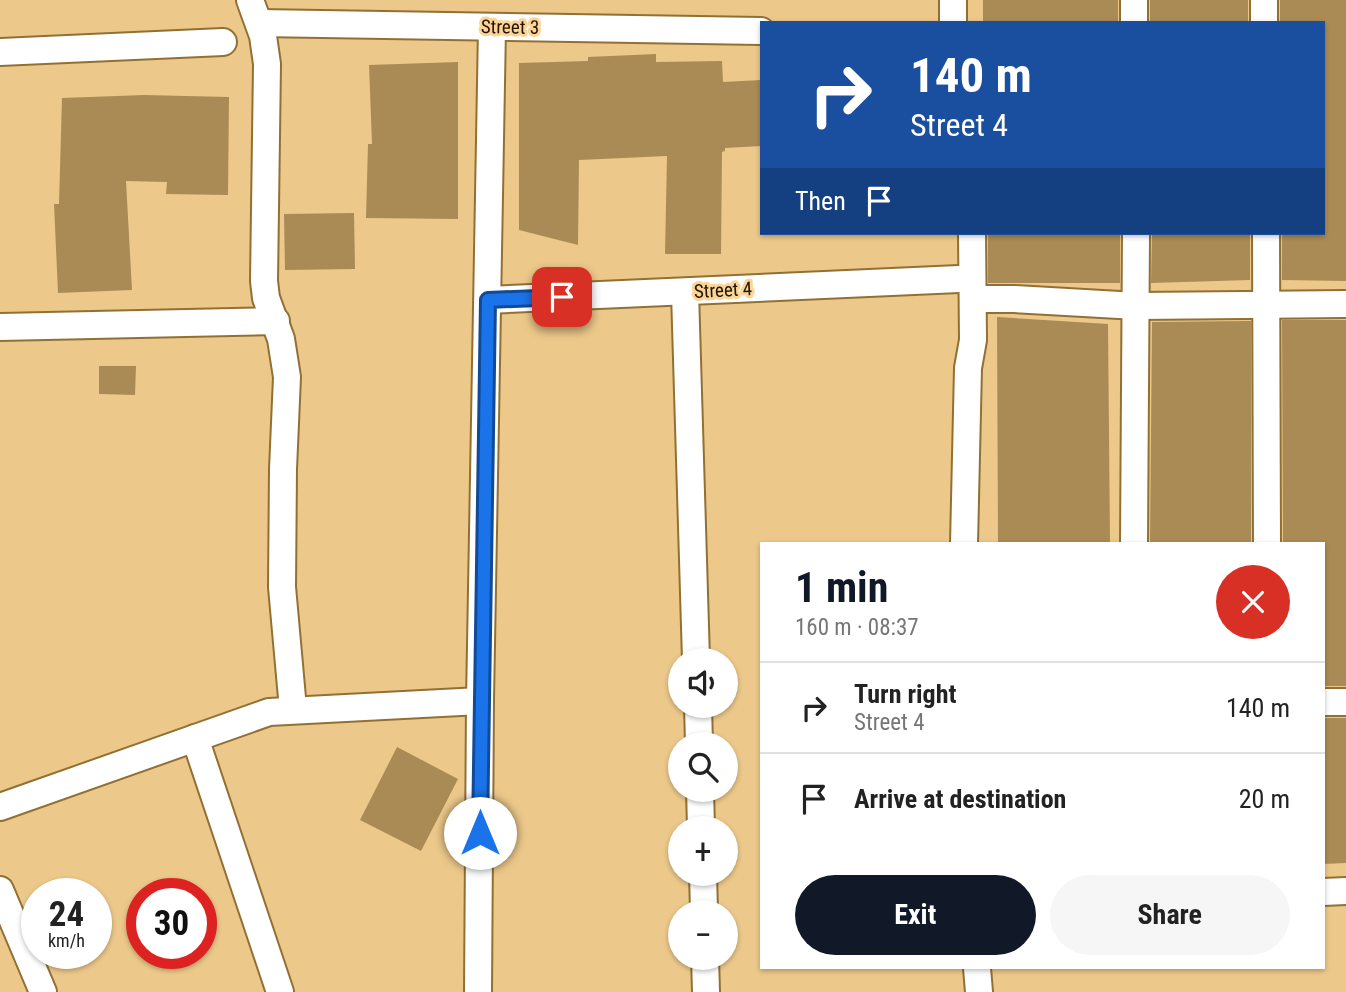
<!DOCTYPE html>
<html lang="en">
<head>
<meta charset="utf-8">
<style>
	:root { --surface:#fff; --page:#f6f6f6; --text:#222; --muted:#767676; --line:#e0e0e0; --accent:#111827 }
	body { margin:0; font-family:"Roboto Condensed",sans-serif; background:var(--page); color:var(--text); height:100vh; display:flex; flex-direction:column; font-size:26px; white-space:nowrap }
	* { box-sizing:border-box; margin:0 }
	p { font-size:23px; color:var(--muted) }
	.icon { flex:none; width:38px; height:38px; fill:none; stroke:currentColor; stroke-width:2; stroke-linecap:round; stroke-linejoin:round }
	.map { position:relative; flex:1; overflow:hidden }
	.sheet { position:absolute; left:760px; top:542px; width:565px; height:427px; display:flex; flex-direction:column; background:var(--surface); border-radius:0px; box-shadow:0 2px 5px #0004 }
	.sheet>* { flex:none }
	.banner { position:absolute; left:760px; top:21px; width:565px; height:214px; border-radius:0px; box-shadow:0 2px 5px #0004; background:#1a4fa0; color:#fff; overflow:hidden }
	.controls { position:absolute; left:668px; top:648px; display:grid; gap:14px }
	.controls a { display:grid; place-items:center; width:70px; height:70px; border-radius:50%; background:var(--surface); box-shadow:0 2px 5px #0004; font-size:35px }
	.speed { position:absolute; left:21px; top:878px; display:flex; gap:14px; font-size:35px; font-weight:700; text-align:center }
	.speed>* { display:grid; place-content:center; width:91px; height:91px; border-radius:50%; background:var(--surface); box-shadow:0 2px 5px #0004; line-height:1 }
	.speed small { font-size:18px; font-weight:400 }
	.speed .limit { border:10px solid #d22; background:#fff; color:#111 }
	.pin { position:absolute; display:grid; place-items:center; width:60px; height:60px; color:#fff; margin:-30px; border-radius:14px; box-shadow:0 4px 10px #0006 }
	.me { position:absolute; width:77px; margin:-38px; rotate:0deg; stroke-linejoin:round; filter:drop-shadow(0 0 5px #0008) }
	.turn { display:flex; align-items:center; gap:24px; height:147px; padding:0 35px; font-size:32px }
	.turn .icon { width:91px; height:91px; stroke-width:2.5 }
	.turn b { display:block; font-size:49px; line-height:60px }
	.then { display:flex; align-items:center; height:66px; padding:0 35px; background:#0003; gap:14px; font-size:26px }
	.round { display:grid; place-items:center; flex:none; width:74px; height:74px; border-radius:37px; background:var(--page) }
	.headline { display:flex; align-items:center; justify-content:space-between; height:119px; padding:0 35px }
	h1 { font-size:42px; font-weight:700; line-height:52px; color:var(--accent) }
	.primary-button { display:flex; gap:14px; margin-top:auto; padding:14px 35px }
	.primary-button a { flex:1; height:80px; border-radius:42px; background:var(--accent); color:#fff; font-size:28px; font-weight:700; line-height:80px; text-align:center }
	.primary-button a+a { background:var(--page); color:var(--text) }
	ul { padding:0; list-style:none }
	li { display:flex; align-items:center; gap:21px; height:91px; padding:0 35px; border-top:2px solid var(--line) }
	li div { flex:1 }
	li b { display:block; font-size:26px }
	li em { font-style:normal }
	.map>svg:first-child { display:block }
	.building { fill:#ab8b55 }
	.lines { fill:none; stroke-linecap:round; stroke-linejoin:round }
	.minor-casing { stroke:#927034; stroke-width:30 }
	.minor { stroke:#fff; stroke-width:26 }
	.route-casing { stroke:#114b97; stroke-width:18 }
	.route { stroke:#1a73e8; stroke-width:12 }
	.labels { text-anchor:middle; dominant-baseline:central; stroke-width:6; stroke-linejoin:round; paint-order:stroke }
	.street-label { font-size:19px; fill:#221400; stroke:#fad597 }
</style>
</head>
<body>
<div class="map">
<svg width="1346" height="992" viewBox="0 0 1346 992">
	<rect width="100%" height="100%" fill="#ecc88a"/>
	<g class="building">
		<rect x="983" y="0" width="135" height="23"/>
		<rect x="1150" y="0" width="98" height="23"/>
		<path d="M1280,0H1346V281L1282,280V233H1323V23H1280Z"/>
		<path d="M656,54V62L722,61L723,82L761,80V146L725,148V151L722,152L721,254H665L667,156L579,160L578,245L519,230V63L588,61V57Z"/>
		<path d="M458,62V219L366,218L368,144H372L369,65Z"/>
		<path d="M144,95L229,97L228,195L166,194L167,182L126,181L132,290L58,293L54,204H59L62,98Z"/>
		<path d="M354,213L355,269L285,270L284,214Z"/>
		<rect x="988" y="233" width="132" height="50"/>
		<path d="M1152,233H1250V280L1151,283Z"/>
		<path d="M997,317L1108,324L1110,544H998Z"/>
		<path d="M1282,320H1346V686H1323V544H1283Z"/>
		<path d="M1251,321V544H1150L1152,322Z"/>
		<path d="M99,366H136L135,395L99,394Z"/>
		<path d="M1323,718H1346V863L1323,864Z"/>
		<path d="M397,747L458,779L421,851L360,820Z"/>
	</g>
	<g class="lines">
		<defs>
			<g id="minor">
				<path d="M250,0L263,36L267,64L264,281L266,298L281,339L287,377L283,469L282,587L293,709"/>
				<path d="M953,0V23"/>
				<path d="M1134,0V23"/>
				<path d="M1264,0V23"/>
				<path d="M259,23L761,31"/>
				<path d="M0,52L223,42"/>
				<path d="M1266,233L1267,544"/>
				<path d="M685,292L696,660"/>
				<path d="M973,299H1014L1137,306L1346,304"/>
				<path d="M488,300L959,279"/>
				<path d="M0,327L276,321"/>
				<path d="M964,544L968,368L973,340L972,233"/>
				<path d="M1134,544L1136,233"/>
				<path d="M1323,702H1346"/>
				<path d="M698,705L699,744"/>
				<path d="M195,738L280,992"/>
				<path d="M700,789L701,828"/>
				<path d="M0,807L269,712L480,701"/>
				<path d="M703,873L704,912"/>
				<path d="M0,890L43,992"/>
				<path d="M1323,892L1346,891"/>
				<path d="M705,957L706,992"/>
				<path d="M977,968L979,992"/>
				<path d="M478,992L480,701L492,27"/>
			</g>
		</defs>
		<use href="#minor" class="minor-casing"/>
		<use href="#minor" class="minor"/>
	</g>
	<g class="lines">
		<defs>
			<path id="route" d="M480,833L488,300L562,297"/>
		</defs>
		<use href="#route" class="route-casing"/>
		<use href="#route" class="route"/>
	</g>
	<g class="labels">
		<g class="street-label">
			<text transform="translate(510 27) rotate(1)">Street 3</text>
			<text transform="translate(723 290) rotate(-3)">Street 4</text>
		</g>
	</g>
</svg>
<div class="controls">
<a><svg class="icon" aria-label="sound" viewBox="0 0 24 24"><path d="M4 9h4l5-4v14l-5-4H4zM17 9q2 3 0 6"/></svg></a>
<a><svg class="icon" aria-label="search" viewBox="0 0 24 24"><circle cx="10" cy="10" r="6"/><path d="M15 15l6 6"/></svg></a>
<a>+</a>
<a>−</a>
</div>
<div class="speed"><div>24<small>km/h</small></div><div class="limit">30</div></div>
<div class="pin" style="left:562px;top:297px;background:#d93025"><svg class="icon" aria-label="arrive" viewBox="0 0 24 24"><path d="M6 21V4h12l-3 4 3 4H6"/></svg></div>
<svg class="me" style="left:480px;top:833px" viewBox="-20 -20 40 40"><circle r="19" fill="#fff"/><path d="M0-13L10 11 0 6-10 11z" fill="#1a73e8"/></svg>
<div class="banner">
<div class="turn"><svg class="icon" aria-label="right" viewBox="0 0 24 24"><path d="M7 20v-9h11M14 6l5 5-5 5"/></svg><div><b>140 m</b>Street 4</div></div>
<div class="then">Then<svg class="icon" aria-label="arrive" viewBox="0 0 24 24"><path d="M6 21V4h12l-3 4 3 4H6"/></svg></div>
</div>
<section class="sheet">
<div class="headline"><div><h1>1 min</h1><p>160 m · 08:37</p></div><a class="round" style="background:#d93025;color:#fff"><svg class="icon" aria-label="close" viewBox="0 0 24 24"><path d="M6 6l12 12M18 6L6 18"/></svg></a></div>
<ul>
<li><svg class="icon" aria-label="right" viewBox="0 0 24 24"><path d="M7 20v-9h11M14 6l5 5-5 5"/></svg><div><b>Turn right</b><p>Street 4</p></div><em>140 m</em></li>
<li><svg class="icon" aria-label="arrive" viewBox="0 0 24 24"><path d="M6 21V4h12l-3 4 3 4H6"/></svg><div><b>Arrive at destination</b></div><em>20 m</em></li>
</ul>
<div class="primary-button"><a>Exit</a><a>Share</a></div>
</section>
</div>
</body>
</html>
